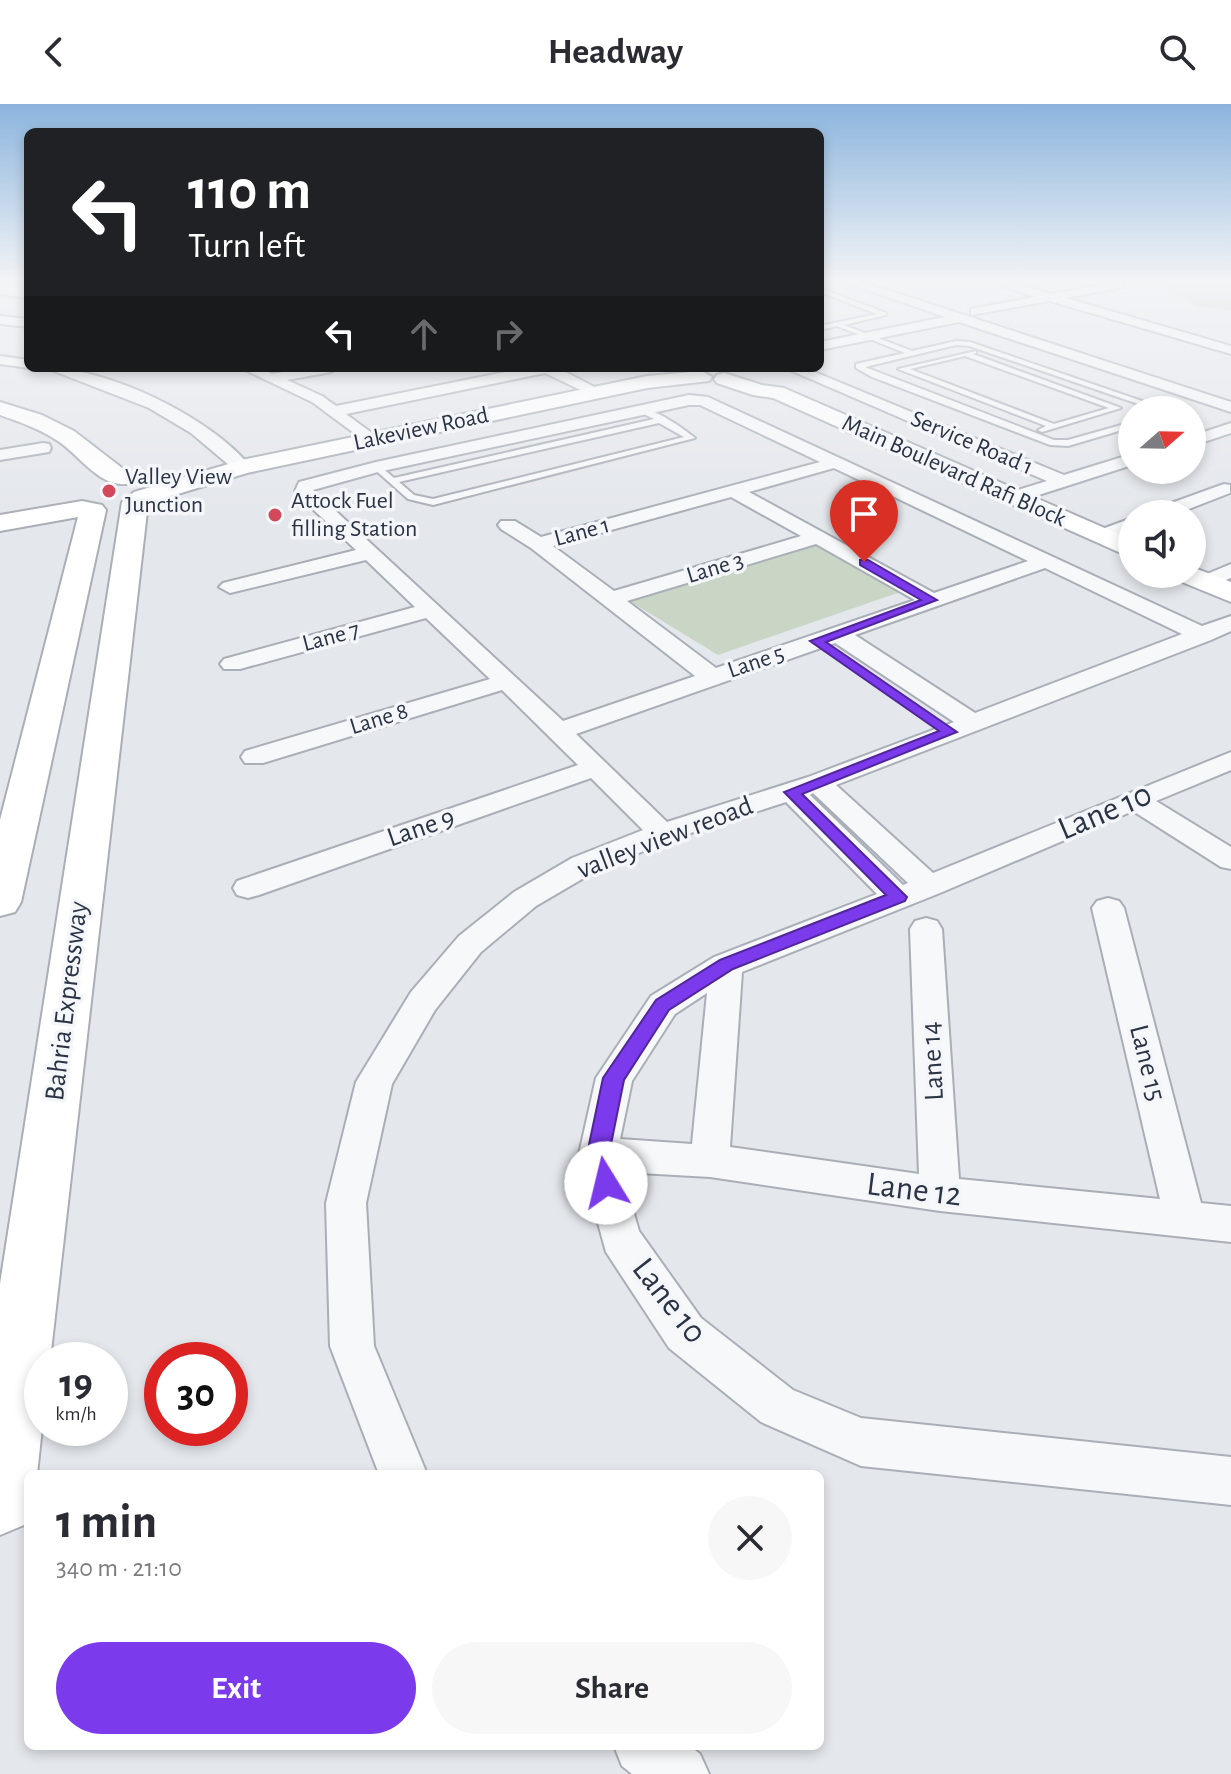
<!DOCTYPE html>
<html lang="en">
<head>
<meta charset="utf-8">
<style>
	:root { --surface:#fff; --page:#f7f7f7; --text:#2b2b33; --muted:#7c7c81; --accent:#7c3aed }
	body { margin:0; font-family:"Alegreya Sans",sans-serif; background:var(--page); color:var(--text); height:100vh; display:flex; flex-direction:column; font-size:30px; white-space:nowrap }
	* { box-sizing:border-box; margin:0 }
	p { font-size:26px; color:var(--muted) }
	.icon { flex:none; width:44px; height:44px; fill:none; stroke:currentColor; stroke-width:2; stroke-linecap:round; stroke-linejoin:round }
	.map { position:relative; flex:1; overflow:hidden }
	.drawer { position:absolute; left:24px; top:1366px; width:800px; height:280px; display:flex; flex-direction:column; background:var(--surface); border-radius:12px; box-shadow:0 4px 12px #0003 }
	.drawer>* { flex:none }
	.banner { position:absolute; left:24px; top:24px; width:800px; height:244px; border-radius:12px; box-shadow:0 4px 12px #0003; background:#202124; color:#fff; overflow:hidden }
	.needle { width:52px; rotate:70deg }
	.tools { position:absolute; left:1118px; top:292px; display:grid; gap:16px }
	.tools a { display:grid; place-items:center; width:88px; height:88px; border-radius:50%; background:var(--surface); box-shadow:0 4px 12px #0003; font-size:40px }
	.speed { position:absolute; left:24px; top:1238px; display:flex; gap:16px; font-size:40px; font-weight:700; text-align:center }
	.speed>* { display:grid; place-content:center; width:104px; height:104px; border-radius:50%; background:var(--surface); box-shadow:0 4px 12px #0003; line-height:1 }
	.speed small { font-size:20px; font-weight:400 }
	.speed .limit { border:12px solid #d22; background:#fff; color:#111 }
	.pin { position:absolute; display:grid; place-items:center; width:68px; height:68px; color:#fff; margin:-82px -34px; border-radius:50% 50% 50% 0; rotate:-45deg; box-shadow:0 0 8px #0007 }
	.pin .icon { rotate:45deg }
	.me { position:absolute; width:88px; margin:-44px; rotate:351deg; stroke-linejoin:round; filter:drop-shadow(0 0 6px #0008) }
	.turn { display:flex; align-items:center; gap:28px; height:168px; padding:0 32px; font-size:36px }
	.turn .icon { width:104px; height:104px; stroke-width:2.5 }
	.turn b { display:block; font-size:56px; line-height:68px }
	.lanes { display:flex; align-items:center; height:76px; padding:0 32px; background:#0003; justify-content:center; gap:40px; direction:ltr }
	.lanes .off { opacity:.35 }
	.round { display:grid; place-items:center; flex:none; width:84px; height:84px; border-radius:42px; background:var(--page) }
	.overview { display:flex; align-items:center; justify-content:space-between; height:136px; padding:0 32px }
	h1 { font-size:48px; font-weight:700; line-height:60px }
	.cta { display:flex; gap:16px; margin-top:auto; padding:16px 32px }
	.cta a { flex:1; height:92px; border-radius:48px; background:var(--accent); color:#fff; font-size:32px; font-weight:700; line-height:92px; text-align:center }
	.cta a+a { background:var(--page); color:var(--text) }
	header { display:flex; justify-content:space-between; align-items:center; height:104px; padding:0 32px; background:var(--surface); font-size:36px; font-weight:700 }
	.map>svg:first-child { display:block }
	.green { fill:#c9d6c5 }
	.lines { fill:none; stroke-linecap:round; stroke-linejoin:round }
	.lane-casing { stroke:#a9aeb7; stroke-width:4 }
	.street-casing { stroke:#a9aeb7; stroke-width:4 }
	.secondary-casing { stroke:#a9aeb7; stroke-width:4 }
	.lane { fill:#f7f8fa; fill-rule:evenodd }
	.street { fill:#f7f8fa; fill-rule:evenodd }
	.secondary { fill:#fff; fill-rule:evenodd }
	.route { fill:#7c3aed; stroke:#51269a; stroke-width:2 }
	.poi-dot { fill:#d1495b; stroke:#f4f6f9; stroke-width:3 }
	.labels { text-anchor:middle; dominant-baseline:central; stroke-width:7; stroke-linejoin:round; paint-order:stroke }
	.far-street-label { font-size:24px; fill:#2b3445; stroke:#f4f6f9 }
	.far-poi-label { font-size:24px; fill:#2b3445; stroke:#f4f6f9; text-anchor:start }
	.street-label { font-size:28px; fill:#2b3445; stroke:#f4f6f9 }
	.near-street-label { font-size:34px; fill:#2b3445; stroke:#f4f6f9 }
</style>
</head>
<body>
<header><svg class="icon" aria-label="back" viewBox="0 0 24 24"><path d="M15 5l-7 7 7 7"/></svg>Headway<svg class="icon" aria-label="search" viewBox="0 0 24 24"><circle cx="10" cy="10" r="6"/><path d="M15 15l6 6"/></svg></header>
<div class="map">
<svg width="1231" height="1670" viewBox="0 0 1231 1670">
	<rect width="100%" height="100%" fill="#e4e7ec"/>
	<g class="green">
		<path d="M1156,177H1231V207L1196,202Z"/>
		<path d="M820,435L909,485L718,551L623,493Z"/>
	</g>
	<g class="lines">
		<defs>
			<g id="lane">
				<path d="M820,184L886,209V211L844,221L912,247L956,237L970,238L1168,306H1156L969,242L956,241L865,263L1054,336H1068L1132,318V323L1068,342L1050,341L872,273L856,264V260L905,249L837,222L820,226V222L877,210L820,188Z"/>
				<path d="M976,247V249L973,250L1121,304L1042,328L1038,326L1046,322L898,265ZM965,252L1109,304L1054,320L910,265Z"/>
				<path d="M640,304C658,306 681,323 695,334L433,401L408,395L372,363L379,361L394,374L654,315L640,308ZM659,319L684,333L433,395L414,391L399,378Z"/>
			</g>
			<g id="street">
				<path d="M13,177L25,179L0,188V180Z"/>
				<path d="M842,177H860L1231,298V308L959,218L820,246V238L945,213Z"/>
				<path d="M988,177H1007L1051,190L1123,177V183L1066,194L1231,242V250L1050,197L971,211V205L1035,193Z"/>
				<path d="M0,212L28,215V223L0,220Z"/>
				<path d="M0,252L28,256L29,264L0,260Z"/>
				<path d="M46,264C109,264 210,313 251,363L248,367H236L191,329L149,304Z"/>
				<path d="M241,264H260L272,270L305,264H338L331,268L287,276L322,292L336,302L525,264H558L604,288L596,293L591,291L545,269L346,310L376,332L378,336L370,341L312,298Z"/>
				<path d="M785,264H805L1064,371L1132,350V361L1020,397H1008L1005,393L1008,389L1047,377Z"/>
				<path d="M689,291L708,293L1202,522L1231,512V527L1211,536L836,681L933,769L1231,648V666L1156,697L1231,743V765L1221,763L1133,707L940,789L742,868L730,1043L919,1070L910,825L915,817L926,814L937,817L942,825L959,1075L1160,1095L1092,804L1097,797L1108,794L1119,797L1124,804L1201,1099L1231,1102V1138L940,1107L710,1073L622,1068L639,1127L701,1214L793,1286L861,1314L1231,1353V1401L861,1362L761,1318L669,1244L606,1148L579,1050L596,974L651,892L714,853L877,790L786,698L672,735L594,768L536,802L481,848L435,906L392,980L366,1099L374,1242L427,1370H379L330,1242L326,1099L356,978L411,888L459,832L514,788L572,754L643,726L591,674L259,791L248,794L237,791L233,784L237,777L578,661L502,586L263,659H245L241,653L245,647L490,575L426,514L240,565H224L220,560L224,555L415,503L366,456L230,489L219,483L223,479L356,446L298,391L295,387L299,378L376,358ZM689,301H700L820,358L541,433L515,417H501L498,421L501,425L531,444L695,572L563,617L313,386L378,368ZM834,364L1028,457L934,489L749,388ZM731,393L801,432L614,487L553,442ZM816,440L915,496L716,564L627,497ZM1045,464L1182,530L975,609L855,531ZM835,539L954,618L808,673L667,718L576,630ZM813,689L908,779L903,781L810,691ZM707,889L692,1040L620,1035L632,977L675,910Z"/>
				<path d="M1231,319V329L1192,342V332Z"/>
				<path d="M43,339L49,340L51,344L49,348L0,356V346Z"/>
				<path d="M1224,380L1230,381V389L1176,410H1150L1152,406Z"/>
				<path d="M1132,414V427L1101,438L1091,432L1094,428Z"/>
				<path d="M1231,460V474L1204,484L1193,478L1197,474Z"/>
				<path d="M614,1642H690L700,1650L709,1670H632L622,1662Z"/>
			</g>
			<g id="secondary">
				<path d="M0,180L28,184V194L0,190Z"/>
				<path d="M702,267L712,273L709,277L647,284L247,369L148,399L50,1256H42V1324L37,1370H28V1411L24,1421L0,1431V1180L122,398L134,388L242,356L647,272Z"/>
				<path d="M724,269L762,281L784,284L1132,436V454L773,294L753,291L717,279L714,275L717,271Z"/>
				<path d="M0,298L42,311L74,327L135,374L132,379C101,387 80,351 58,337C40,325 20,318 0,311Z"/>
				<path d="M82,397L102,401L106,406L21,798L15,808L0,812V716L78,413L0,427V411Z"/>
				<path d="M1192,463L1231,478V498L1177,476L1173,470H1192Z"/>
			</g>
		</defs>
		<use href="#lane" class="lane-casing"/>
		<use href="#street" class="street-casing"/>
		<use href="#secondary" class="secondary-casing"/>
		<use href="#lane" class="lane"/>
		<use href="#street" class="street"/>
		<use href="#secondary" class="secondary"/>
	</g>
	<linearGradient id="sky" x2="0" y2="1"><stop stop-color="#8bb4dd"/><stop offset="0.43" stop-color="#f3f4f6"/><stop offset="1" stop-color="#f3f4f6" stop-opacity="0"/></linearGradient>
	<rect width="1231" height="411" fill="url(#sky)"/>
	<path class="route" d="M860,456H868L937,496L826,538L957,628L802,690L907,793L905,797L733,865L669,906L624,976L609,1050L617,1079L614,1085L606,1088L598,1085L587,1050L603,974L656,896L720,856L886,791L784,688L939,627L810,537L921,496L860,461Z"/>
	<g class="poi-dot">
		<circle cx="109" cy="387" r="8"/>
		<circle cx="275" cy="411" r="8"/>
	</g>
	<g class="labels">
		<g class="far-street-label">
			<text transform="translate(421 325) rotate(-12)">Lakeview Road</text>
			<text transform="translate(972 339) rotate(23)">Service Road 1</text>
			<text transform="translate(954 367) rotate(24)">Main Boulevard Rafi Block</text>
			<text transform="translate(582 428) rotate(-15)">Lane 1</text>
			<text transform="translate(715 464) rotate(-17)">Lane 3</text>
			<text transform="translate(331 533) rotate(-15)">Lane 7</text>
			<text transform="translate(756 558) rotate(-19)">Lane 5</text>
			<text transform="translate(379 615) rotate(-17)">Lane 8</text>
		</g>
		<g class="far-poi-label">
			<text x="125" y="373">Valley View<tspan x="125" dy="28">Junction</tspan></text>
			<text x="291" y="397">Attock Fuel<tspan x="291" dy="28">filling Station</tspan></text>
		</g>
		<g class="street-label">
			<text transform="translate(421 724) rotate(-19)">Lane 9</text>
			<text transform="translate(665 734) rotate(-21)">valley view reoad</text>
			<text transform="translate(67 897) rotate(-83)">Bahria Expressway</text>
			<text transform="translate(933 957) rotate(-93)">Lane 14</text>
			<text transform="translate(1147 959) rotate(76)">Lane 15</text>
		</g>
		<g class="near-street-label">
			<text transform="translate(1105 708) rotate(-23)">Lane 10</text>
			<text transform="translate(914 1086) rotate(7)">Lane 12</text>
			<text transform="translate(669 1197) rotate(52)">Lane 10</text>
		</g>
	</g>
</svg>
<div class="tools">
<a><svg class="needle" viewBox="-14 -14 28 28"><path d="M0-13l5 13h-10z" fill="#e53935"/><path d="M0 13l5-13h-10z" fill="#7c7c81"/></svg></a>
<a><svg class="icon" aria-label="sound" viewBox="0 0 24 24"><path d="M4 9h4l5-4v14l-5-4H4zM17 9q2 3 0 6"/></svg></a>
</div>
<div class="speed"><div>19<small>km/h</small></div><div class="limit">30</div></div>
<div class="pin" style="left:864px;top:458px;background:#d93025"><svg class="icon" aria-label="arrive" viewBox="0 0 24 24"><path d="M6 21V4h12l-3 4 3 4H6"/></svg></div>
<svg class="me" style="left:606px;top:1079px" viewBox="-20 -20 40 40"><circle r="19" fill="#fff"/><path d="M0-13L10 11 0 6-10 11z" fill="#7c3aed"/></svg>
<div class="banner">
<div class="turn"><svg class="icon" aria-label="left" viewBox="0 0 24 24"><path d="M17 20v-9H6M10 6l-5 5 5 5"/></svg><div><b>110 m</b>Turn left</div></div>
<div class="lanes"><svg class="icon" aria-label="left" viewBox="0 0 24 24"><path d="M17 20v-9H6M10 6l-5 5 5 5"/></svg><svg class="icon off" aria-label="ahead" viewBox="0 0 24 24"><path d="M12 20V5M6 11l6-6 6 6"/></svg><svg class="icon off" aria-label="right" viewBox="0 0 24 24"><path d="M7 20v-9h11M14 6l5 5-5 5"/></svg></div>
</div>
<section class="drawer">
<div class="overview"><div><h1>1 min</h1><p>340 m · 21:10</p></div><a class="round"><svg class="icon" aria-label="close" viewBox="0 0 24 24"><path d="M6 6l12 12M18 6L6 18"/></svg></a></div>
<div class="cta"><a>Exit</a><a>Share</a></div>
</section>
</div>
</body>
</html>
